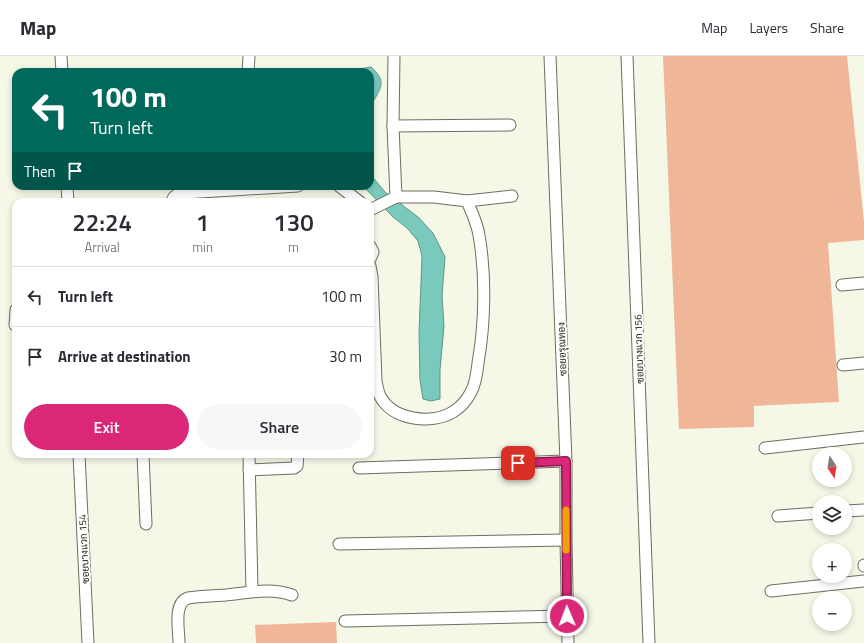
<!DOCTYPE html>
<html lang="en">
<head>
<meta charset="utf-8">
<style>
	:root { --surface:#fff; --page:#f7f7f7; --text:#2b2b33; --muted:#7c7c81; --line:#e1e1e2; --accent:#db2777 }
	body { margin:0; font-family:"Titillium Web",Sarabun,sans-serif; background:var(--page); color:var(--text); height:100vh; display:flex; flex-direction:column; font-size:15px; white-space:nowrap }
	* { box-sizing:border-box; margin:0 }
	p { font-size:13px; color:var(--muted) }
	.icon { flex:none; width:22px; height:22px; fill:none; stroke:currentColor; stroke-width:2; stroke-linecap:round; stroke-linejoin:round }
	.map { position:relative; flex:1; overflow:hidden }
	.details { position:absolute; left:12px; top:142px; width:362px; height:260px; display:flex; flex-direction:column; background:var(--surface); border-radius:12px; box-shadow:0 2px 6px #0003 }
	.details>* { flex:none }
	.hud { position:absolute; left:12px; top:12px; width:362px; height:122px; border-radius:12px; box-shadow:0 2px 6px #0003; background:#00695c; color:#fff; overflow:hidden }
	.needle { width:26px; rotate:168deg }
	.buttons { position:absolute; left:812px; top:391px; display:grid; gap:8px }
	.buttons a { display:grid; place-items:center; width:40px; height:40px; border-radius:50%; background:var(--surface); box-shadow:0 2px 6px #0003; font-size:20px }
	.pin { position:absolute; display:grid; place-items:center; width:34px; height:34px; color:#fff; margin:-17px; border-radius:8px; box-shadow:0 2px 6px #0006 }
	.me { position:absolute; width:44px; margin:-22px; rotate:359deg; stroke-linejoin:round; filter:drop-shadow(0 0 3px #0008) }
	.turn { display:flex; align-items:center; gap:14px; height:84px; padding:0 12px; font-size:18px }
	.turn .icon { width:52px; height:52px; stroke-width:2.5 }
	.turn b { display:block; font-size:28px; line-height:34px }
	.then { display:flex; align-items:center; height:38px; padding:0 12px; background:#0003; gap:8px; font-size:15px }
	.eta { display:flex; justify-content:space-evenly; align-items:center; height:68px; text-align:center }
	.eta b { font-size:24px; font-weight:600; line-height:28px }
	.cta { display:flex; gap:8px; margin-top:auto; padding:8px 12px }
	.cta a { flex:1; height:46px; border-radius:24px; background:var(--accent); color:#fff; font-size:16px; font-weight:600; line-height:46px; text-align:center }
	.cta a+a { background:var(--page); color:var(--text) }
	ul { padding:0; list-style:none }
	li { display:flex; align-items:center; gap:12px; height:60px; padding:0 12px; border-top:1px solid var(--line) }
	li div { flex:1 }
	li b { display:block; font-size:15px }
	li em { font-style:normal }
	header { display:flex; align-items:center; gap:24px; box-sizing:border-box; height:56px; padding:0 20px; background:var(--surface); border-bottom:1px solid var(--line) }
	header strong { font-size:19px }
	nav { display:flex; gap:22px; margin-inline-start:auto; font-size:14px }
	.map>svg:first-child { display:block }
	.green { fill:#efb798 }
	.water { fill:#79cabc; stroke:#5e978b }
	.lines { fill:none; stroke-linecap:round; stroke-linejoin:round }
	.minor-casing { stroke:#6c6f60; stroke-width:13 }
	.minor { stroke:#fff; stroke-width:11 }
	.route-casing { stroke:#8e194d; stroke-width:10 }
	.route { stroke:#db2777; stroke-width:7 }
	.slow { stroke:#f59e0b; stroke-width:7 }
	.labels { text-anchor:middle; dominant-baseline:central; stroke-width:4; stroke-linejoin:round; paint-order:stroke }
	.street-label { font-size:10px; fill:#1e1f19; stroke:#fff }
</style>
</head>
<body>
<header>
<strong>Map</strong>
<nav><a>Map</a><a>Layers</a><a>Share</a></nav>
</header>
<div class="map">
<svg width="864" height="587" viewBox="0 0 864 587">
	<rect width="100%" height="100%" fill="#f5f8e7"/>
	<g class="green">
		<path d="M663,0H847L864,166V184L828,187L839,346L754,350V371L679,373Z"/>
		<path d="M336,566L337,587H256L255,569Z"/>
	</g>
	<g class="water">
		<path d="M371,11C385,24 383,29 374,44L370,45V16H358L360,13Z"/>
		<path d="M370,118L385,136L418,161L433,177L445,201L442,240L444,270L440,314V343L431,345L423,343L420,324L419,277L422,200L418,185L407,172L393,161L363,130H370Z"/>
	</g>
	<g class="lines">
		<defs>
			<g id="minor">
				<path d="M61,0L62,16"/>
				<path d="M550,0L566,405V484L568,587"/>
				<path d="M627,0L649,587"/>
				<path d="M248,16L249,0"/>
				<path d="M393,70L510,69"/>
				<path d="M67,130L68,146"/>
				<path d="M339,130L360,146"/>
				<path d="M467,145L512,140"/>
				<path d="M172,146C173,139 178,138 184,137L298,130"/>
				<path d="M370,154L396,141L393,70L394,0"/>
				<path d="M370,190L373,196L370,203"/>
				<path d="M370,210L372,221L376,325C377,330 378,336 380,340C392,364 431,369 453,356C461,351 467,344 471,336C476,327 477,316 478,307C485,267 486,219 479,179C477,167 472,156 467,145L434,141H396"/>
				<path d="M842,229L864,227"/>
				<path d="M15,269L16,254"/>
				<path d="M843,309L864,307"/>
				<path d="M765,392L864,381"/>
				<path d="M79,398L88,587"/>
				<path d="M143,398L146,468"/>
				<path d="M249,398L252,535"/>
				<path d="M359,412L566,405"/>
				<path d="M249,414L294,412L297,410L298,398"/>
				<path d="M845,455L864,454"/>
				<path d="M778,460L819,457"/>
				<path d="M339,488L566,484"/>
				<path d="M864,509V510"/>
				<path d="M771,535L864,525"/>
				<path d="M345,565L567,560"/>
				<path d="M179,587C179,573 173,547 188,542C201,540 213,540 226,539C249,537 269,531 292,539"/>
			</g>
		</defs>
		<use href="#minor" class="minor-casing"/>
		<use href="#minor" class="minor"/>
	</g>
	<g class="lines">
		<defs>
			<path id="route" d="M518,407L566,405L567,560"/>
		</defs>
		<use href="#route" class="route-casing"/>
		<use href="#route" class="route"/>
		<path class="slow" d="M566,454V494"/>
	</g>
	<g class="labels">
		<g class="street-label">
			<text transform="translate(562 293) rotate(-92)">ซอยอรุณทอง</text>
			<text transform="translate(639 293) rotate(-92)">ซอยบางแวก 156</text>
			<text transform="translate(84 493) rotate(-93)">ซอยบางแวก 154</text>
		</g>
	</g>
</svg>
<div class="buttons">
<a><svg class="needle" viewBox="-14 -14 28 28"><path d="M0-13l5 13h-10z" fill="#e53935"/><path d="M0 13l5-13h-10z" fill="#7c7c81"/></svg></a>
<a><svg class="icon" aria-label="layers" viewBox="0 0 24 24"><path d="M12 4l9 5-9 5-9-5zM3 14l9 5 9-5"/></svg></a>
<a>+</a>
<a>−</a>
</div>
<div class="pin" style="left:518px;top:407px;background:#d93025"><svg class="icon" aria-label="arrive" viewBox="0 0 24 24"><path d="M6 21V4h12l-3 4 3 4H6"/></svg></div>
<svg class="me" style="left:567px;top:560px" viewBox="-20 -20 40 40"><circle r="17" fill="#db2777" stroke="#fff" stroke-width="3"/><path d="M0-11L8 9 0 5-8 9z" fill="#fff"/></svg>
<div class="hud">
<div class="turn"><svg class="icon" aria-label="left" viewBox="0 0 24 24"><path d="M17 20v-9H6M10 6l-5 5 5 5"/></svg><div><b>100 m</b>Turn left</div></div>
<div class="then">Then<svg class="icon" aria-label="arrive" viewBox="0 0 24 24"><path d="M6 21V4h12l-3 4 3 4H6"/></svg></div>
</div>
<section class="details">
<div class="eta">
<div><b>22:24</b><p>Arrival</p></div>
<div><b>1</b><p>min</p></div>
<div><b>130</b><p>m</p></div>
</div>
<ul>
<li><svg class="icon" aria-label="left" viewBox="0 0 24 24"><path d="M17 20v-9H6M10 6l-5 5 5 5"/></svg><div><b>Turn left</b></div><em>100 m</em></li>
<li><svg class="icon" aria-label="arrive" viewBox="0 0 24 24"><path d="M6 21V4h12l-3 4 3 4H6"/></svg><div><b>Arrive at destination</b></div><em>30 m</em></li>
</ul>
<div class="cta"><a>Exit</a><a>Share</a></div>
</section>
</div>
</body>
</html>
